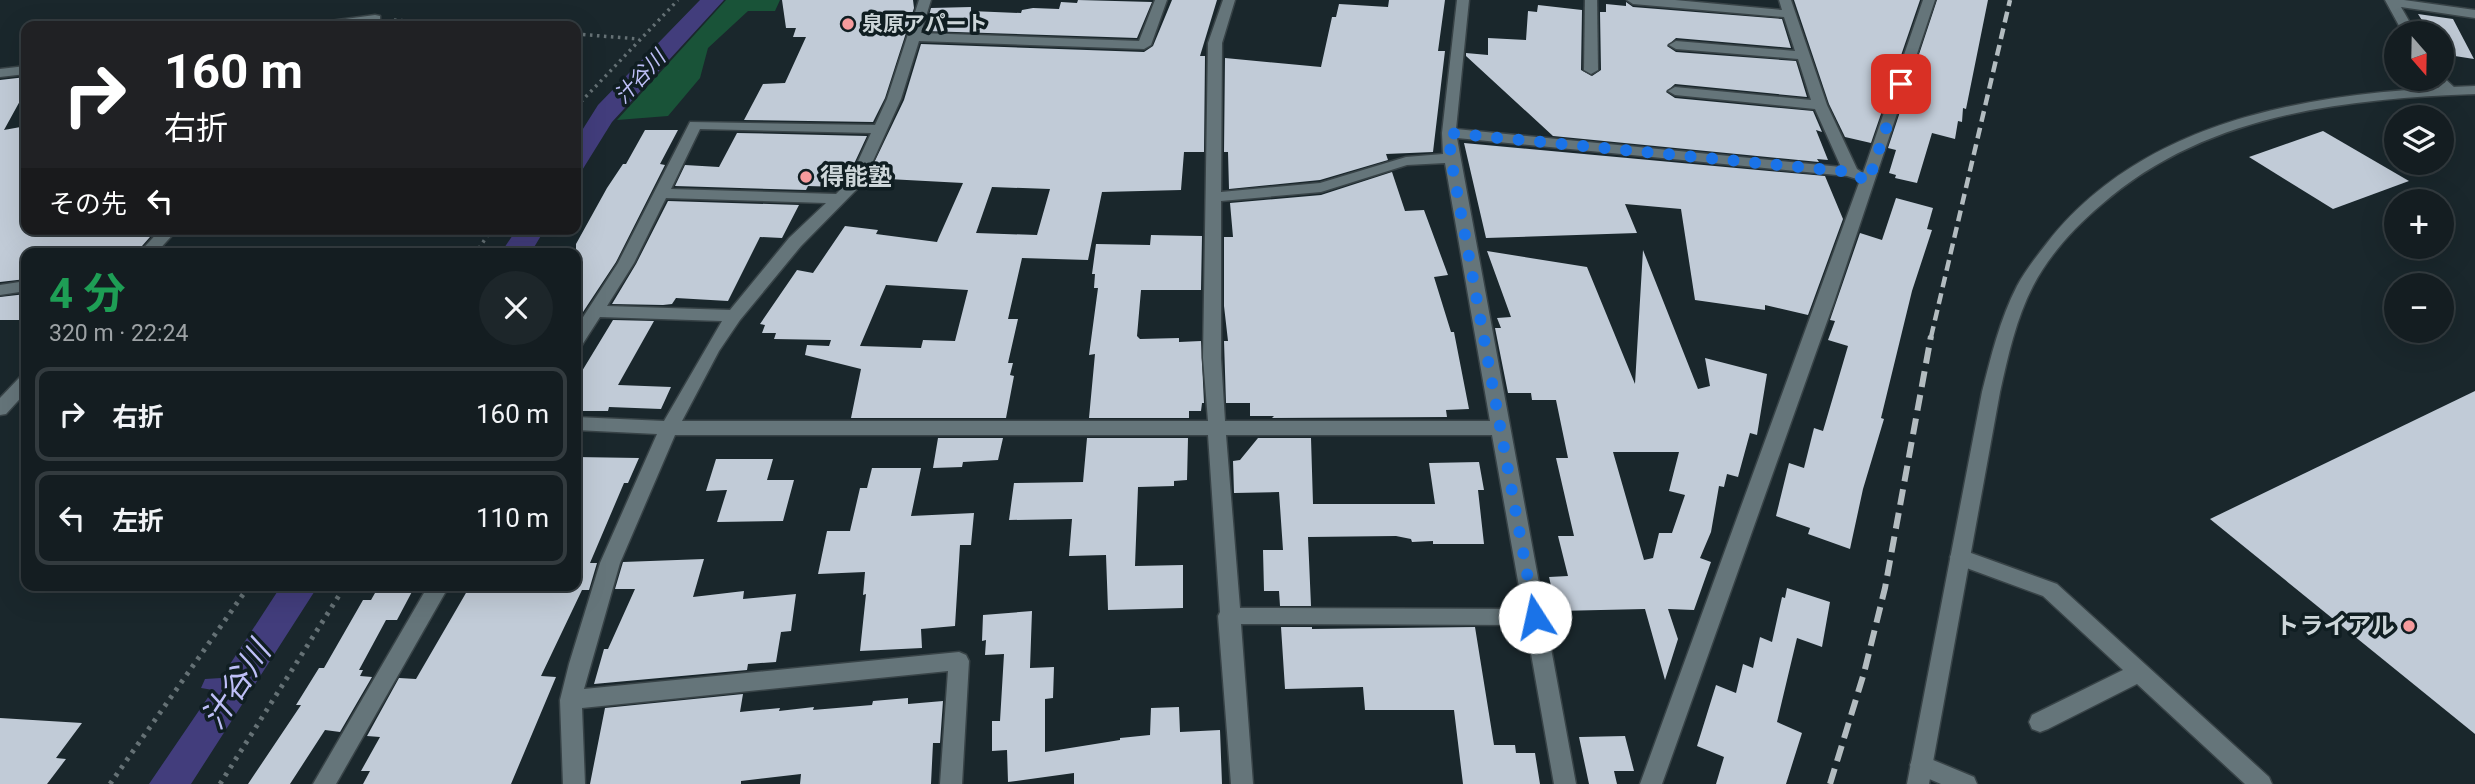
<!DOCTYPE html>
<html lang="ja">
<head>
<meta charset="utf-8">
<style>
	:root { --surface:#141d21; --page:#1d262a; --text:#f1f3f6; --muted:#9da2a5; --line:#333b3f }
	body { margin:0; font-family:Roboto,"Noto Sans JP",sans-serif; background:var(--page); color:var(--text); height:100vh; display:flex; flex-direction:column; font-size:26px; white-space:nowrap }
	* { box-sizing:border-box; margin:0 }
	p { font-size:23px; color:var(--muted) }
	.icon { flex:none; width:38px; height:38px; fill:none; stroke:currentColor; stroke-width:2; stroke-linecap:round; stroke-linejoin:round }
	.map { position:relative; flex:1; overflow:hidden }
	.side { position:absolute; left:21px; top:248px; width:560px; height:343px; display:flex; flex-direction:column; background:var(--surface); border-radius:14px; box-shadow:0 7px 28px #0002,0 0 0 2px var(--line) }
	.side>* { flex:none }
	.hud { position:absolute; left:21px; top:21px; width:560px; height:214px; border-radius:14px; box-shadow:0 7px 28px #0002,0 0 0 2px var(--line); background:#202124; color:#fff; overflow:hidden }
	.needle { width:46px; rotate:160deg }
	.tools { position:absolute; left:2384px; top:21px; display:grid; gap:14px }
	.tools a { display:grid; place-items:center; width:70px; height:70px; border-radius:50%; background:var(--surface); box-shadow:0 7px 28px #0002,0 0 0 2px var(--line); font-size:35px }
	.pin { position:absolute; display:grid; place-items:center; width:60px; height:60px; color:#fff; margin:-30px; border-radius:14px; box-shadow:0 4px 10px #0006 }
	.me { position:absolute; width:77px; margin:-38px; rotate:350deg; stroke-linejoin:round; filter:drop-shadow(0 0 5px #0008) }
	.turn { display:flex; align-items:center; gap:24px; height:147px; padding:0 28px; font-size:32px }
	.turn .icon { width:91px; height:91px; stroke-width:2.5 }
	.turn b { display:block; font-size:49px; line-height:60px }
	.then { display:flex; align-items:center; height:66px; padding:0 28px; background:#0003; gap:14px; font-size:26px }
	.round { display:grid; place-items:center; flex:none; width:74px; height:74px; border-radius:37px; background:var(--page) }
	.summary { display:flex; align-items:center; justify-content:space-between; height:119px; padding:0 28px }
	h1 { font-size:42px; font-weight:700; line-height:52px; color:#1e9e55 }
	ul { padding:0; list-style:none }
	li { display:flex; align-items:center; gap:21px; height:94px; margin:0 14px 10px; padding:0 14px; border:4px solid var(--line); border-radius:14px }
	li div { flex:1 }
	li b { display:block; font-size:26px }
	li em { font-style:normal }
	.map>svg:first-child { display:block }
	.green { fill:#195338 }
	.water { fill:#423d7c }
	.building { fill:#c1cbd7; fill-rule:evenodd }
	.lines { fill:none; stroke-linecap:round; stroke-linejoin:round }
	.service-casing { stroke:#384347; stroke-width:3 }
	.minor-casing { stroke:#384347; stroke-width:3 }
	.tertiary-casing { stroke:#384347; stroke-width:3 }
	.path-far1 { stroke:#657175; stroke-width:3.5; stroke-dasharray:2.5 4.5; stroke-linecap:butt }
	.path { stroke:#657175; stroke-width:5; stroke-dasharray:3.5 6; stroke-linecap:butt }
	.service { fill:#65757a; fill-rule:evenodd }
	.minor { fill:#65757a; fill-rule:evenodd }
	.tertiary { fill:#65757a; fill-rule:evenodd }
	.rail-far1 { stroke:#b3bcc0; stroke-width:4.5; stroke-dasharray:11 6; stroke-linecap:butt }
	.rail { stroke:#b3bcc0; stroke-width:6; stroke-dasharray:16 8; stroke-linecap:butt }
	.route { stroke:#1a73e8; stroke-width:12; stroke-dasharray:0 21.6 }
	.poi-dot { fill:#f59b9d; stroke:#101e22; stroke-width:2.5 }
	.labels { text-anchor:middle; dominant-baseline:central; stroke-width:7; stroke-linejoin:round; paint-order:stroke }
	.far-poi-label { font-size:21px; font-weight:bold; fill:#cdd6d9; stroke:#101e22; text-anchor:start }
	.far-water-label { font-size:21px; font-style:italic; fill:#bebff7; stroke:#101e22 }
	.poi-label { font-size:24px; font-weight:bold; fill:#cdd6d9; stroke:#101e22; text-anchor:start }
	.near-water-label { font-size:32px; font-style:italic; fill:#bebff7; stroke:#101e22 }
</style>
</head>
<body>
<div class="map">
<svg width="2475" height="784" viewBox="0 0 2475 784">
	<rect width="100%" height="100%" fill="#1a272c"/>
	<path class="green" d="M726,0H780L775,11H748L708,48L700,78L668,116L617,120Z"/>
	<g class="water">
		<path d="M700,0H724L612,122L576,180V140L598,105Z"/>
		<path d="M517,229H545L530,254H500Z"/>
		<path d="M281,586H318L191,784H149L213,690L201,688L205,679L221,678Z"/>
	</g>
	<g class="building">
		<path d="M782,0H913L914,8L885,98L873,122L744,120L763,84L785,83L806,37H793L796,28H786Z"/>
		<path d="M1078,0L1152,2L1137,38L925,31L931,8L971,7V11L1021,13L1022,10L1033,8L1059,9L1061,2L1077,3Z"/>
		<path d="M1172,0H1217L1200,56H1205L1204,152H1184L1181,190L1102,192L1088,260L1022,258L1008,319H1018L1008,363H1013L1010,375L1014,376L1006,418H851L861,369L805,355L807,345L829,346L831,340L774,339L776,333H762L765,325L760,324L797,270L813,273L845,226L878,230L876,234L937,242L939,237L963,183L888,179L883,188H862L904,100L921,44L1144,52L1153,46ZM992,187L1050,189L1037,235L976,233ZM886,285L968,290L955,341L923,340L921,348L860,346Z"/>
		<path d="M1389,0H1445L1438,51H1445L1433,152L1386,154L1388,160L1320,180L1229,189L1228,152H1224L1225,58L1321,67L1332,17H1336L1339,4L1388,7Z"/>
		<path d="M1794,0H1920L1871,143L1845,137L1829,104Z"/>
		<path d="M1937,0H1988L1966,109L1963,108L1962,122L1958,121L1955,139L1932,133L1917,183L1895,178L1896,175L1889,173L1896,150L1888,148Z"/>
		<path d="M1626,2L1633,7L1782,19L1791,48L1676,38L1667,46L1676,52L1796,61L1807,97L1675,84L1666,92L1675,98L1813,111L1822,132L1816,130L1828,160L1817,159L1819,162L1553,136L1466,56V53L1488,55V38L1526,40L1528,11L1537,12L1538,5L1582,10L1581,70L1592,76L1601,70L1600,12H1606V4L1626,6Z"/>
		<path d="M2418,14L2453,19L2474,59L2442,54L2441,33H2430Z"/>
		<path d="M26,77V90L4,130L26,126V229H157L142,246L101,254H26V279L0,282V80Z"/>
		<path d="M645,130H678L660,164L665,165L616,262L583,312L576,311V244L607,188L623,164H626Z"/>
		<path d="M2323,131L2409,181L2333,209L2249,157Z"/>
		<path d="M737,133L867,136L847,179L839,187L808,186L806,190L675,186L685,165L719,167Z"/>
		<path d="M1464,143L1825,176L1843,219L1808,315L1765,305V310L1695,300L1681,209L1625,204L1637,233L1486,238Z"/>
		<path d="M1392,172L1405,211L1424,210L1448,275L1434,277L1451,332H1454L1469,409L1446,410L1447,417L1272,418L1274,416H1250V403H1226L1224,341H1228L1224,306V237H1233L1230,203L1321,195Z"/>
		<path d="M1896,198L1933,208L1927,229L1932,230L1912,291L1881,418L1884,419L1863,489L1850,549L1808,534L1810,528L1776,516L1789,463L1804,468L1814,428L1823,431L1848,346L1828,340L1835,321L1830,320L1860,233L1882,240Z"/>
		<path d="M668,201L799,205L782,238L760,237L728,301L676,298L672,304L663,305L612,304L636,264Z"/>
		<path d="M1151,235L1202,236L1201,290H1141L1137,336L1140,339L1179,338V342L1201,341L1204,403H1202L1201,411H1189V418H1089L1095,354L1089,355L1098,288H1094L1095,274H1092L1096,244L1150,245Z"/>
		<path d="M1643,250L1698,389L1710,386L1705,358L1767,374L1757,435L1750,433L1738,477L1727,474L1724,487L1719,486L1711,532L1700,558L1711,562L1694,610L1668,609L1678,639L1665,680L1645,609L1557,611L1549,577L1568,576L1558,536H1574L1556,458H1568L1556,400H1532L1531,393H1508L1495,328H1501L1497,318L1511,317L1487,251L1587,267L1635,384ZM1613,452H1679L1669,491L1685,495L1672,533H1659L1653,558L1644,560Z"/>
		<path d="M26,294V320H0V297Z"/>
		<path d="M613,320L654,321L618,385L671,387L661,409L609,407L608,411H576V381Z"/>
		<path d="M2475,391V734L2210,519Z"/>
		<path d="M938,438H1003L998,460L963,462L962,467L933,468Z"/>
		<path d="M1087,438H1188L1187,480L1174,481V486L1138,487L1135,566L1183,565V608L1108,610L1106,555L1069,556L1072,519L1009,520L1014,483L1083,482Z"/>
		<path d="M1258,438H1311L1313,504H1435L1429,463L1479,462L1484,490H1478L1484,544H1433V541L1412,542L1411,539L1396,536L1308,537L1311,606H1280L1279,591H1264L1263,550H1283L1279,492L1234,493L1233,461L1240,460Z"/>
		<path d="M576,457L639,458L628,483H624L590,563H597L589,590H582L541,676L556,677L511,784H363L370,771H361L380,737L367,736L399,678L416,679L470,586H576Z"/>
		<path d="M716,459H773L767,480H794L783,521L717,522L727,490L706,491Z"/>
		<path d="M872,468H921L911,516L974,513L971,545H960L955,626L921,629L922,648L860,651L866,594L863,595L865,572L818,574L827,531H850L860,488H867Z"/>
		<path d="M704,559L693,597L744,591L743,599L796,594L791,631L781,632L776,662L748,664L747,670L594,684L604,649H608L635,589H615L623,562Z"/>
		<path d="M379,586H415L397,620H386L359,670H363L360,676L372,677L340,732L325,730L290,784H248L301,705H296L319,668H324L363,600H371Z"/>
		<path d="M1787,588L1830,602L1822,647L1797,638L1777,722L1802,733L1786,784H1716L1724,757L1697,746L1716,685L1736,693L1743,664L1753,668L1760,637L1772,642L1782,597L1785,598Z"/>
		<path d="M1032,611L1030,668L1054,667L1053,698L1045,699V752L1120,740V738L1150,735L1151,708L1179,707L1180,732L1220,730L1222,784H1074V773L1008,782L1007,750L992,751V721H1000L1004,654L985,655L986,640L982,641L983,615Z"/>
		<path d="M1281,627H1312V629L1475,627L1494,745H1515L1516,753H1535L1540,784H1463L1454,710H1365L1363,687L1285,689Z"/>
		<path d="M743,694L740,712L780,708L779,711L814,707L813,710L872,705L873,701L908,698V704L943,701L940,743H933L931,784H800L801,774L741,781V784H590L605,708Z"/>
		<path d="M0,718L82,723L56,758L66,759L47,784H0Z"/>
		<path d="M1625,736L1634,771H1614L1617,784H1589L1579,737Z"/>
	</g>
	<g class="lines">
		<defs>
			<path id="service" d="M1585,0H1597L1598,70L1591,74L1584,70Z"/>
			<g id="minor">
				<path d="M919,0H931L921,33L1139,41L1155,0H1167L1151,45L1144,49L919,41L901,99L863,183L801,246L740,320L719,351L682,421H1208L1203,358L1208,43L1223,0H1235L1222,43L1221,192L1320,183L1406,157L1443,154L1442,133L1457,0H1469L1456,129L1841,167L1815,109L1675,95L1668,91L1675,87L1811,100L1798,59L1676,49L1669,45L1676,41L1795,51L1784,17L1633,4L1627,0H1675L1782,10L1779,0H1791L1827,105L1857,169L1863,173L1923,0H1935L1834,302L1662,784H1640L1860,180L1847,176L1457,138L1576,784H1554L1526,625L1241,624L1253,784H1231L1218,616L1220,612L1208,435H675L620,563L584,689L959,652L966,655L969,661L962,784H940L948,671L582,708L585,784H563L560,700L569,664L600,563L657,434L576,430V417L664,421L722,321L600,317L582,345L576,347V328L618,263L690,122L875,125L887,99ZM700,129L871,133L849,181L836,194L671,189ZM1445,163L1490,421H1225L1221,358V201L1321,192L1407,165ZM666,198L826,203L789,238L730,310L607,306L634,263ZM1226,435H1492L1523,609L1240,608Z"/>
				<path d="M2385,0H2404L2475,10V18L2401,7L2416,33H2403Z"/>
				<path d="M375,15L380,16V22L350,26H317L323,22Z"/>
				<path d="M26,66V74L0,77V69Z"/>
				<path d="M2442,76L2455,88V94H2445L2430,79H2441Z"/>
				<path d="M161,229H178L155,254H138Z"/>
				<path d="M26,281V291L0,295V285Z"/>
				<path d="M26,375V392L6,414L0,415V398L20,377Z"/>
				<path d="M1960,549L2057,584L2269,777L2272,784H2245L2137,684L2048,729L2040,732L2032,729L2029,722L2032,715L2123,670L2043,596L1953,563L1950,557L1953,551Z"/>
				<path d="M428,586H449L336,784H313Z"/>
				<path d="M1921,755L1974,777L1977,784H1941L1913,772L1910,765L1913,758Z"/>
			</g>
			<path id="tertiary" d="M2475,86V94C2344,99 2204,114 2101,205C2075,227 2049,255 2033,286C2016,319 2008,356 2000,392L1929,784H1907L1982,392C1991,356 2000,319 2017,286C2025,271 2036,257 2047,243C2148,114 2322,92 2475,86Z"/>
		</defs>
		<use href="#service" class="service-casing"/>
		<use href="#minor" class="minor-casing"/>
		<use href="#tertiary" class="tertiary-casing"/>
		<g class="path-far1">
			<path d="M394,20L473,26"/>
			<path d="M576,34L639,39"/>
			<path d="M576,107L678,0"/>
			<path d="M475,254L492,229"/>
		</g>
		<g class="path">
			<path d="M110,784L249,586"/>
			<path d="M220,784L345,586"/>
		</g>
		<use href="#service" class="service"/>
		<use href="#minor" class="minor"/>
		<use href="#tertiary" class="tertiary"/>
		<path class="rail-far1" d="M1931,337L2010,0"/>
		<path class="rail" d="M1830,784L1864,673L1885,588L1931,336"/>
	</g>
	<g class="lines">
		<path class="route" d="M1535,617L1451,159L1449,133L1851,172L1868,182L1901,84"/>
	</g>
	<g class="poi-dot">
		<circle cx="848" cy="24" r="7"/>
		<circle cx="806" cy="177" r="7"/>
		<circle cx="2409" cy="626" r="7"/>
	</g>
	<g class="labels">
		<g class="far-poi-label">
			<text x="862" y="24">泉原アパート</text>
		</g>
		<g class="far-water-label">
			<text transform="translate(640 77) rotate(-47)">汁谷川</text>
		</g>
		<g class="poi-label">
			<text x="820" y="177">得能塾</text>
			<text x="2395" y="626" text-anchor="end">トライアル</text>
		</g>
		<g class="near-water-label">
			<text transform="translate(236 685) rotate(-57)">汁谷川</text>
		</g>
	</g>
</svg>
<div class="tools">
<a><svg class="needle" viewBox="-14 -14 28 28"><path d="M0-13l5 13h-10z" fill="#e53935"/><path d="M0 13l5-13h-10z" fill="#9da2a5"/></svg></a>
<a><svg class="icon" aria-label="layers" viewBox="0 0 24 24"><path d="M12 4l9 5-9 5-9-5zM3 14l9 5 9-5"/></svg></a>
<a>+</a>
<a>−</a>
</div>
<div class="pin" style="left:1901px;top:84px;background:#d93025"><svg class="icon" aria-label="arrive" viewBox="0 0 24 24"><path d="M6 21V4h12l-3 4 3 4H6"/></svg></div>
<svg class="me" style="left:1535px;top:617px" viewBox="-20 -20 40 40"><circle r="19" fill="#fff"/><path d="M0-13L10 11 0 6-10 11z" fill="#1a73e8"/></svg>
<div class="hud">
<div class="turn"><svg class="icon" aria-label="right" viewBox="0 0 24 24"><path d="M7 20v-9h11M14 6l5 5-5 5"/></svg><div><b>160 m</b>右折</div></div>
<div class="then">その先<svg class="icon" aria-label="left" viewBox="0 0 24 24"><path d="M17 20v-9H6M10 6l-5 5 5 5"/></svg></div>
</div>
<section class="side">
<div class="summary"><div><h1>4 分</h1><p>320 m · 22:24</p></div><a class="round"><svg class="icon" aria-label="close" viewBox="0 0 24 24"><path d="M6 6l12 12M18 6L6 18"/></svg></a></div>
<ul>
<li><svg class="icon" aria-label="right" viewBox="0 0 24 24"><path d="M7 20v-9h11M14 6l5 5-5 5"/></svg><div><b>右折</b></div><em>160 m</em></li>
<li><svg class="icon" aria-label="left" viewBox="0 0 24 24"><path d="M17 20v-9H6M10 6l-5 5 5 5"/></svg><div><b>左折</b></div><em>110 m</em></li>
</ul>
</section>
</div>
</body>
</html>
